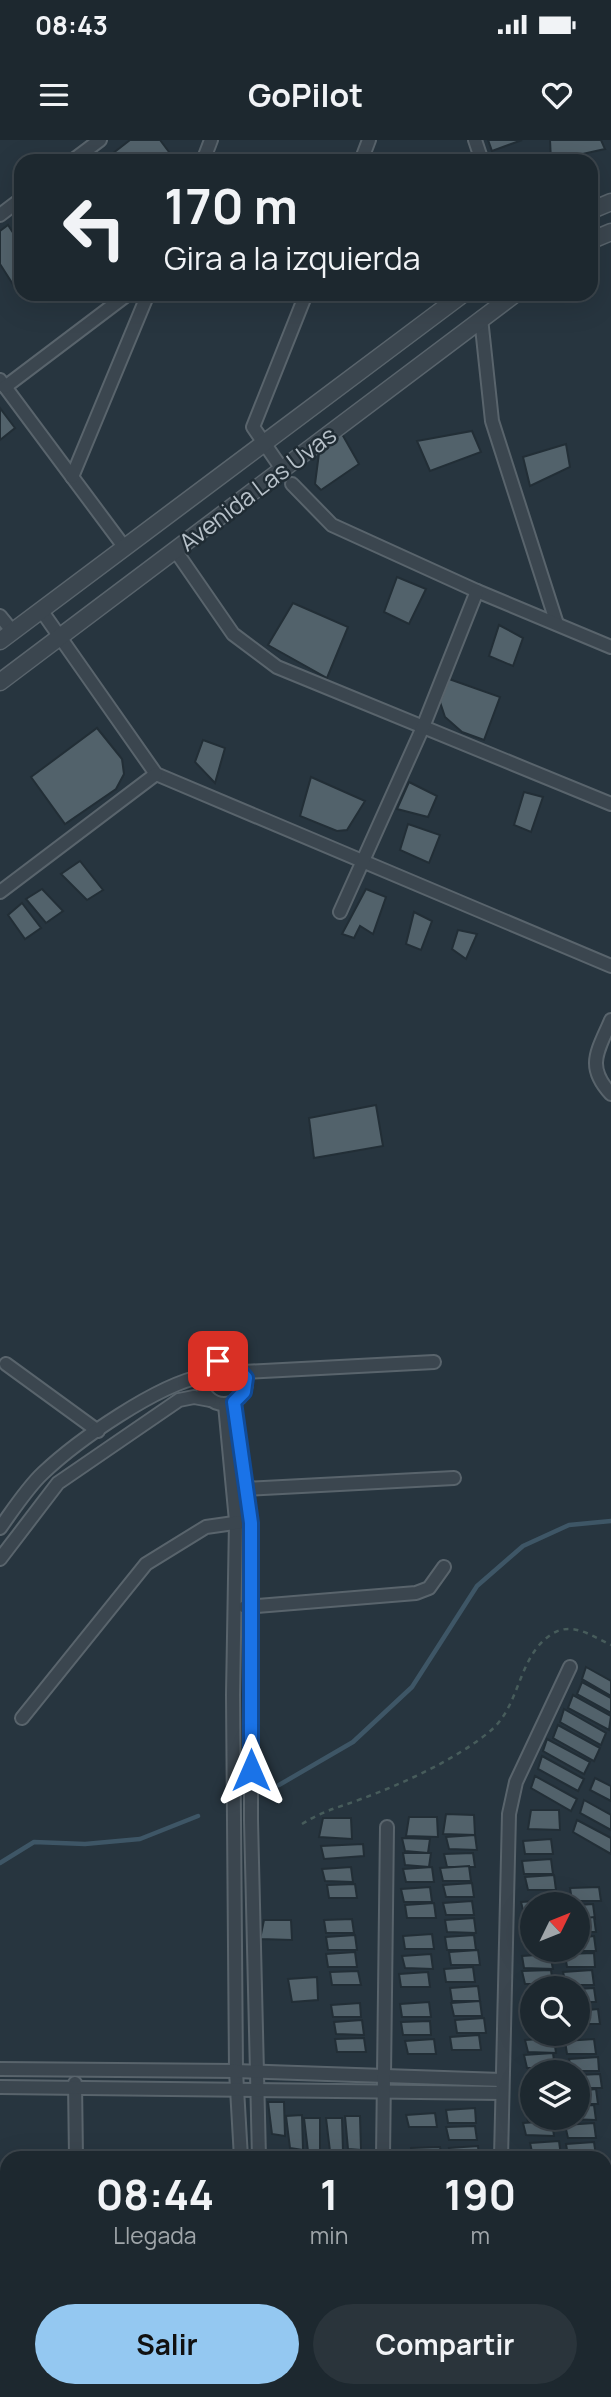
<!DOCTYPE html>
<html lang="es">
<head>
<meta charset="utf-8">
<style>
	:root { --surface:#1d282f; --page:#2a343b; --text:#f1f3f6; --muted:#a0a6aa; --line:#3b444b; --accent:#94c8f1 }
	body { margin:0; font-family:Manrope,sans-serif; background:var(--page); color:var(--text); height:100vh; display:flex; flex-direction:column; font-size:26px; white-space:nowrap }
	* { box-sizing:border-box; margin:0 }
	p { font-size:23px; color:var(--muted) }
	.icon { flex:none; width:38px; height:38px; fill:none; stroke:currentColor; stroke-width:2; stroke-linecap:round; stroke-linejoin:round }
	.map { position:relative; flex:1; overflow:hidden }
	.panel { position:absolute; left:0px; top:2011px; width:612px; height:247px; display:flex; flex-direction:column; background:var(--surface); border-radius:21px 21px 0 0; box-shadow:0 7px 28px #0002,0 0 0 2px var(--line) }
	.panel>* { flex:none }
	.top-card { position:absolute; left:14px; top:14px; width:584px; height:147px; border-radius:21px; box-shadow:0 7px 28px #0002,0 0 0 2px var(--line); background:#1d282f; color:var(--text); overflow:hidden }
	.needle { width:46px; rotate:47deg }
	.controls { position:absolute; left:520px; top:1752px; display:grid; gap:14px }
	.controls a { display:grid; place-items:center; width:70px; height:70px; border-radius:50%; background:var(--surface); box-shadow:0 7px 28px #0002,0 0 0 2px var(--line); font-size:35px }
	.pin { position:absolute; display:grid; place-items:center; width:60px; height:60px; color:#fff; margin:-30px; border-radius:14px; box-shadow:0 4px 10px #0006 }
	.me { position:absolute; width:77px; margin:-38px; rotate:0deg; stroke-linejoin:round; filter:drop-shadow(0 0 5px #0008) }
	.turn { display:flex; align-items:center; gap:24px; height:147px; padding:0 35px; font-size:32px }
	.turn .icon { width:91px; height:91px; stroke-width:2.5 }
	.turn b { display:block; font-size:49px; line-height:60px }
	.eta { display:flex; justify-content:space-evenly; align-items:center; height:119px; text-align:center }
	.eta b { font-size:42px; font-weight:700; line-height:49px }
	.action { display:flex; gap:14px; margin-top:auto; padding:14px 35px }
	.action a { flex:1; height:80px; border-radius:42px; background:var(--accent); color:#111; font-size:28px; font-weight:700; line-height:80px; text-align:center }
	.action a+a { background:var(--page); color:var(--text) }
	.status { display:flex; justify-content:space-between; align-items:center; height:49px; padding:0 35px; background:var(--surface); direction:ltr }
	.status svg { height:19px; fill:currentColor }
	header { display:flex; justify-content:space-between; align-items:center; height:91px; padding:0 35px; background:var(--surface); font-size:32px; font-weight:700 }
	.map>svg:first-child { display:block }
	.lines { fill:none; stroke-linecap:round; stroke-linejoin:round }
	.stream { stroke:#3e5666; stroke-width:4.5 }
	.building { fill:#52626b; stroke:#222e36; stroke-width:2 }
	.minor-casing { stroke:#59646c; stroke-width:16 }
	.tertiary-casing { stroke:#59646c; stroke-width:19 }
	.path { stroke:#475c5b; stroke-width:2.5; stroke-dasharray:5 5; stroke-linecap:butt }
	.minor { stroke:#3b464f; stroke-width:12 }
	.tertiary { stroke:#3b464f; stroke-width:16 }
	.route-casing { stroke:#114b97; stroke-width:18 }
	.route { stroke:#1a73e8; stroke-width:12 }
	.labels { text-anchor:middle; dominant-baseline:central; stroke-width:5; stroke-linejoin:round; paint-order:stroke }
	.street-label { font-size:24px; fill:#b7c1c9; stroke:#202c34 }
</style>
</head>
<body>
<div class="status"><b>08:43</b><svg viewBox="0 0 49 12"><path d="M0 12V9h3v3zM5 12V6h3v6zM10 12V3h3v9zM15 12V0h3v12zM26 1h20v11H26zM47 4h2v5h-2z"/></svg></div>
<header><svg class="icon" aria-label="menu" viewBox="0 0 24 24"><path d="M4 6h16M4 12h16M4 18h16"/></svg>GoPilot<svg class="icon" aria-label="heart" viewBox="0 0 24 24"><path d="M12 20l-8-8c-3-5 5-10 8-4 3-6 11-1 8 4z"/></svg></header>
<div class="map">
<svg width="611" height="2257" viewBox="0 0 611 2257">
	<rect width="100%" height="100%" fill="#27353f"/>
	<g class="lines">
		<g class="stream">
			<path d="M279,1645L353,1602L412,1547L477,1446L523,1406L569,1385L611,1381"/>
			<path d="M0,1723L34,1702L85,1704L140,1699L198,1676"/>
		</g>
	</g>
	<g class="building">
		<path d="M130,0H160L169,12L157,21H103Z"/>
		<path d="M488,0H522L492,11Z"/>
		<path d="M550,0H601L605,9L551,21Z"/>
		<path d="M8,85L21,105V141L14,146L0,124V91Z"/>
		<path d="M0,268L15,288L0,300Z"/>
		<path d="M472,291L481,312L430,331L417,301Z"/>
		<path d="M342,294L359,324L321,350L315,344L319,313Z"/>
		<path d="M566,304L570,327L530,346L523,317Z"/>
		<path d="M397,437L426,449L409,484L384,472Z"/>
		<path d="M293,463L348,487L327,538L268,505Z"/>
		<path d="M499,485L523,498L513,526L489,516Z"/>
		<path d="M449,539L500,557L484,600L462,592L445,577L440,562Z"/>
		<path d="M97,588L122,619L124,634L116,649L65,684L31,637Z"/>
		<path d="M203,600L225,608L215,643L195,622Z"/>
		<path d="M311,637L365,661L347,690L337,691L300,676Z"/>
		<path d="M409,642L437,656L428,677L397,669Z"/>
		<path d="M524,652L543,657L531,692L514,685Z"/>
		<path d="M408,684L440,695L429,723L400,710Z"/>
		<path d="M80,721L103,750L87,760L61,734Z"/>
		<path d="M42,749L63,771L46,783L26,759Z"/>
		<path d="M366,749L386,757L373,794L360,786L354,798L342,794Z"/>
		<path d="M22,763L41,788L25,799L8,775Z"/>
		<path d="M414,772L432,781L421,810L406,804Z"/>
		<path d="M458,790L477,794L466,819L452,809Z"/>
		<path d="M376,965L383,1006L314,1018L309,978Z"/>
		<path d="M586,1527L611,1541V1556L582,1539Z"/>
		<path d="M582,1542L611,1558V1573L577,1554Z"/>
		<path d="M573,1555L611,1576L609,1590L568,1568Z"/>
		<path d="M564,1569L606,1593L601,1605L560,1582Z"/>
		<path d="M558,1585L600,1608L594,1621L553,1598Z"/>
		<path d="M547,1599L590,1622L584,1634L543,1611Z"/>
		<path d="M542,1616L584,1639L578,1651L538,1629Z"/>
		<path d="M535,1636L577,1659L571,1671L531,1648Z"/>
		<path d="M595,1638L611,1646V1661L590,1650Z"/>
		<path d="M584,1660L611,1675V1690L580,1673Z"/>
		<path d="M531,1670H559L560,1690L528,1689Z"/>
		<path d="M446,1674L474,1675L475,1695L443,1694Z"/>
		<path d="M409,1677H437L438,1697L406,1696Z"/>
		<path d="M323,1678H351L352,1699L319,1697Z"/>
		<path d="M577,1680L611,1698V1714L573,1692Z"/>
		<path d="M475,1695L477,1710L449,1709L446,1697Z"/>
		<path d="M402,1698L430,1699L428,1713L405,1711Z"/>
		<path d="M551,1699L553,1714H525L523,1701Z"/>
		<path d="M363,1704L364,1716L324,1719L321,1706Z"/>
		<path d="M403,1713H431L429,1727L405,1725Z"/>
		<path d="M473,1713L475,1727H447L444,1714Z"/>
		<path d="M551,1719L553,1734H524L522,1721Z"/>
		<path d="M469,1726L471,1741H443L440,1728Z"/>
		<path d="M351,1727L353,1742L325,1741L322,1729Z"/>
		<path d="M432,1727L434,1742H406L403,1729Z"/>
		<path d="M554,1735L556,1750H528L525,1737Z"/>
		<path d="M472,1743L474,1757H446L443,1745Z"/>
		<path d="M355,1744L357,1758H329L327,1745Z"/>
		<path d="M430,1747L432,1762H404L401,1749Z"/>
		<path d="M599,1747L601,1761H572L570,1748Z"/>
		<path d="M550,1760V1764H532V1774H524L521,1762Z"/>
		<path d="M472,1761L474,1775H446L443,1763Z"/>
		<path d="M434,1763L436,1778H407L405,1765Z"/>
		<path d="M593,1764L595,1779H578V1765Z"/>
		<path d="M594,1777L596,1792H578V1779Z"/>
		<path d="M474,1778L476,1793L447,1792L445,1780Z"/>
		<path d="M352,1779L354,1793H326L324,1780Z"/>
		<path d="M264,1780H291L292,1800L260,1799Z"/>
		<path d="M432,1794L434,1809H405L403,1796Z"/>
		<path d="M355,1795L357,1810H328L326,1797Z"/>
		<path d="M474,1795L476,1810H447L445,1797Z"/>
		<path d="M594,1796L596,1811H568L578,1810V1798Z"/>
		<path d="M478,1810L480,1825H451L449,1812Z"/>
		<path d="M355,1812L357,1827H328L326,1814Z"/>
		<path d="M594,1813L595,1827H567L565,1814Z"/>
		<path d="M431,1814L433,1829L405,1828L402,1816Z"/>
		<path d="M550,1814L553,1829L524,1828L522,1816Z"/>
		<path d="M473,1827L475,1842H446L444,1829Z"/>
		<path d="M551,1830L553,1844H525L522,1831Z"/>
		<path d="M592,1830L594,1845H566L563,1832Z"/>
		<path d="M358,1831L361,1845H332L330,1832Z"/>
		<path d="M428,1832L430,1847H401L399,1834Z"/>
		<path d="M317,1837L318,1860L292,1862L288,1839Z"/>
		<path d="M478,1846L480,1861H452L450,1848Z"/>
		<path d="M594,1848L596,1862H578V1849Z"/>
		<path d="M480,1861L482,1876H454L451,1863Z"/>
		<path d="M429,1862L431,1877H402L400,1864Z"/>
		<path d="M360,1863L361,1877H333L331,1865Z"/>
		<path d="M598,1869L600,1884H578V1871Z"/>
		<path d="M484,1878L486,1893H457L455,1880Z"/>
		<path d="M362,1880L364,1895L336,1894L334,1882Z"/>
		<path d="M430,1881L431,1895H403L401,1882Z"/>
		<path d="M479,1895L481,1910H452L450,1897Z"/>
		<path d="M364,1898L366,1912H337L335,1899Z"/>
		<path d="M554,1898L556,1913L528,1912L525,1900Z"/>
		<path d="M434,1899L436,1914H408L405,1901Z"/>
		<path d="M594,1899L596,1914H567L565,1901Z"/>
		<path d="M553,1913L555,1928H527L524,1915Z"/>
		<path d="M598,1917L599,1931H571L569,1919Z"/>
		<path d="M600,1934L602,1948H578V1935Z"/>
		<path d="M596,1949L598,1964H578V1951Z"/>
		<path d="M268,1962H284L285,1996L272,1994Z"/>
		<path d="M594,1965L596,1980L567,1979L578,1978V1966Z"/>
		<path d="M475,1968L476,1983H448L446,1970Z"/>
		<path d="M526,1969H532V1978H556L557,1982H528Z"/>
		<path d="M435,1973L437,1987H409L406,1975Z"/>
		<path d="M302,1975L303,2010L290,2008L286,1976Z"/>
		<path d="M345,1976H360L361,2010L348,2009Z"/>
		<path d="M304,1978H320V2012L308,2011Z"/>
		<path d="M326,1978H342L343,2012L330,2011Z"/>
		<path d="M552,1981L554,1996L526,1995L523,1983Z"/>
		<path d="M594,1983L596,1998H568L565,1985Z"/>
		<path d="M475,1986L477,2000H449L446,1987Z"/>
		<path d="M559,2001L561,2016H533L530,2003Z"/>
		<path d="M594,2002L596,2016H568L566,2004Z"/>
		<path d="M478,2006L479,2018H451L449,2008Z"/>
		<path d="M440,2007L442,2018H413L411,2008Z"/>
	</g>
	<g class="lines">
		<defs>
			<g id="minor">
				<path d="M475,0L482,21"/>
				<path d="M72,21L100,0"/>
				<path d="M203,21L211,0"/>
				<path d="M361,21L369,0"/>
				<path d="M0,75L21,59"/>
				<path d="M481,178L492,281L557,484"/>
				<path d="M0,240L125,408"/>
				<path d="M5,247L128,154"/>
				<path d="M282,329L253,287L306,154"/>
				<path d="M72,337L148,154"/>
				<path d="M292,344L332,385L477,451L611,507"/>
				<path d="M175,410L233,494L277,527L611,664"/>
				<path d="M41,470L156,634L611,826"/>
				<path d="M0,476L13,492"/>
				<path d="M0,752L156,634"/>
				<path d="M340,772L423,587L477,451"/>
				<path d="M611,880C598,911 585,926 611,954"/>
				<circle cx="224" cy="1242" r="22"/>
				<path d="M6,1224L98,1291"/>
				<path d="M243,1232L434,1222"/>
				<path d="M234,1262L251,1383V1680L259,2018"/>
				<path d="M225,1265L236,1381L233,1555L236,1931L241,2018"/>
				<path d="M243,1349L454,1338"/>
				<path d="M0,1388C13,1370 27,1348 43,1333C78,1300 157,1245 203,1236"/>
				<path d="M0,1419L58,1343L179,1260L194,1257L210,1260"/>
				<path d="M245,1467L416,1453L429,1448L444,1427"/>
				<path d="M22,1578L146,1424L206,1387L241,1382"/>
				<path d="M0,1929L236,1931L502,1940"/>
				<path d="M75,1943L76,2018"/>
				<path d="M0,1947L502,1953"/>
				<path d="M383,2018L387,1687"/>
				<path d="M501,2018L509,1674L516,1642L570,1527"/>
				<path d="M606,2165L611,2167"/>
			</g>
			<g id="tertiary">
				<path d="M592,70L611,62"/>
				<path d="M592,100L611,92"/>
				<path d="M0,501L463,154"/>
				<path d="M0,542L515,154"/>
			</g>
		</defs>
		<use href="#minor" class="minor-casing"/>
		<use href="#tertiary" class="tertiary-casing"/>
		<path class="path" d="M302,1684C324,1670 338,1668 361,1659C402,1644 455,1620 489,1592C521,1567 517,1516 552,1494C572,1481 592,1496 611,1505"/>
		<use href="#minor" class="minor"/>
		<use href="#tertiary" class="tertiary"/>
	</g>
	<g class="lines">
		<defs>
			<path id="route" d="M218,1221L232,1222L246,1238L244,1252L234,1262L251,1383V1630"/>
		</defs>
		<use href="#route" class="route-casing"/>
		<use href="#route" class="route"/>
	</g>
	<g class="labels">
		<g class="street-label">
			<text transform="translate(257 348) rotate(-37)">Avenida Las Uvas</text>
		</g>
	</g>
</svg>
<div class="controls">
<a><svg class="needle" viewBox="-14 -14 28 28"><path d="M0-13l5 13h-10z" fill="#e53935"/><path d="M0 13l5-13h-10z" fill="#a0a6aa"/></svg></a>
<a><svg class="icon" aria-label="search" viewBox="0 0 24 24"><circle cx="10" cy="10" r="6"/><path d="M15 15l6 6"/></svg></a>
<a><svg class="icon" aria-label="layers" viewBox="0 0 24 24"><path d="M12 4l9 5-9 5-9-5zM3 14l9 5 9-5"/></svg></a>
</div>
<div class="pin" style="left:218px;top:1221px;background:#d93025"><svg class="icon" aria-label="arrive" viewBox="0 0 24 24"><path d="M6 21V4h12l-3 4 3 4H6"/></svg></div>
<svg class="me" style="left:251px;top:1630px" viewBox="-20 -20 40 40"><path d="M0-17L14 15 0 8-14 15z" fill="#1a73e8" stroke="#fff" stroke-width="4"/></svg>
<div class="top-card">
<div class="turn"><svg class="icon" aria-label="left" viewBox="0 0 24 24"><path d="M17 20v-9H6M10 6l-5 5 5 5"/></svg><div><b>170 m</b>Gira a la izquierda</div></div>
</div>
<section class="panel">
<div class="eta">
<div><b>08:44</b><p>Llegada</p></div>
<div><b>1</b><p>min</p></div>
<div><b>190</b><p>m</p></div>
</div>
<div class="action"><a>Salir</a><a>Compartir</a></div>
</section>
</div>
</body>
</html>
